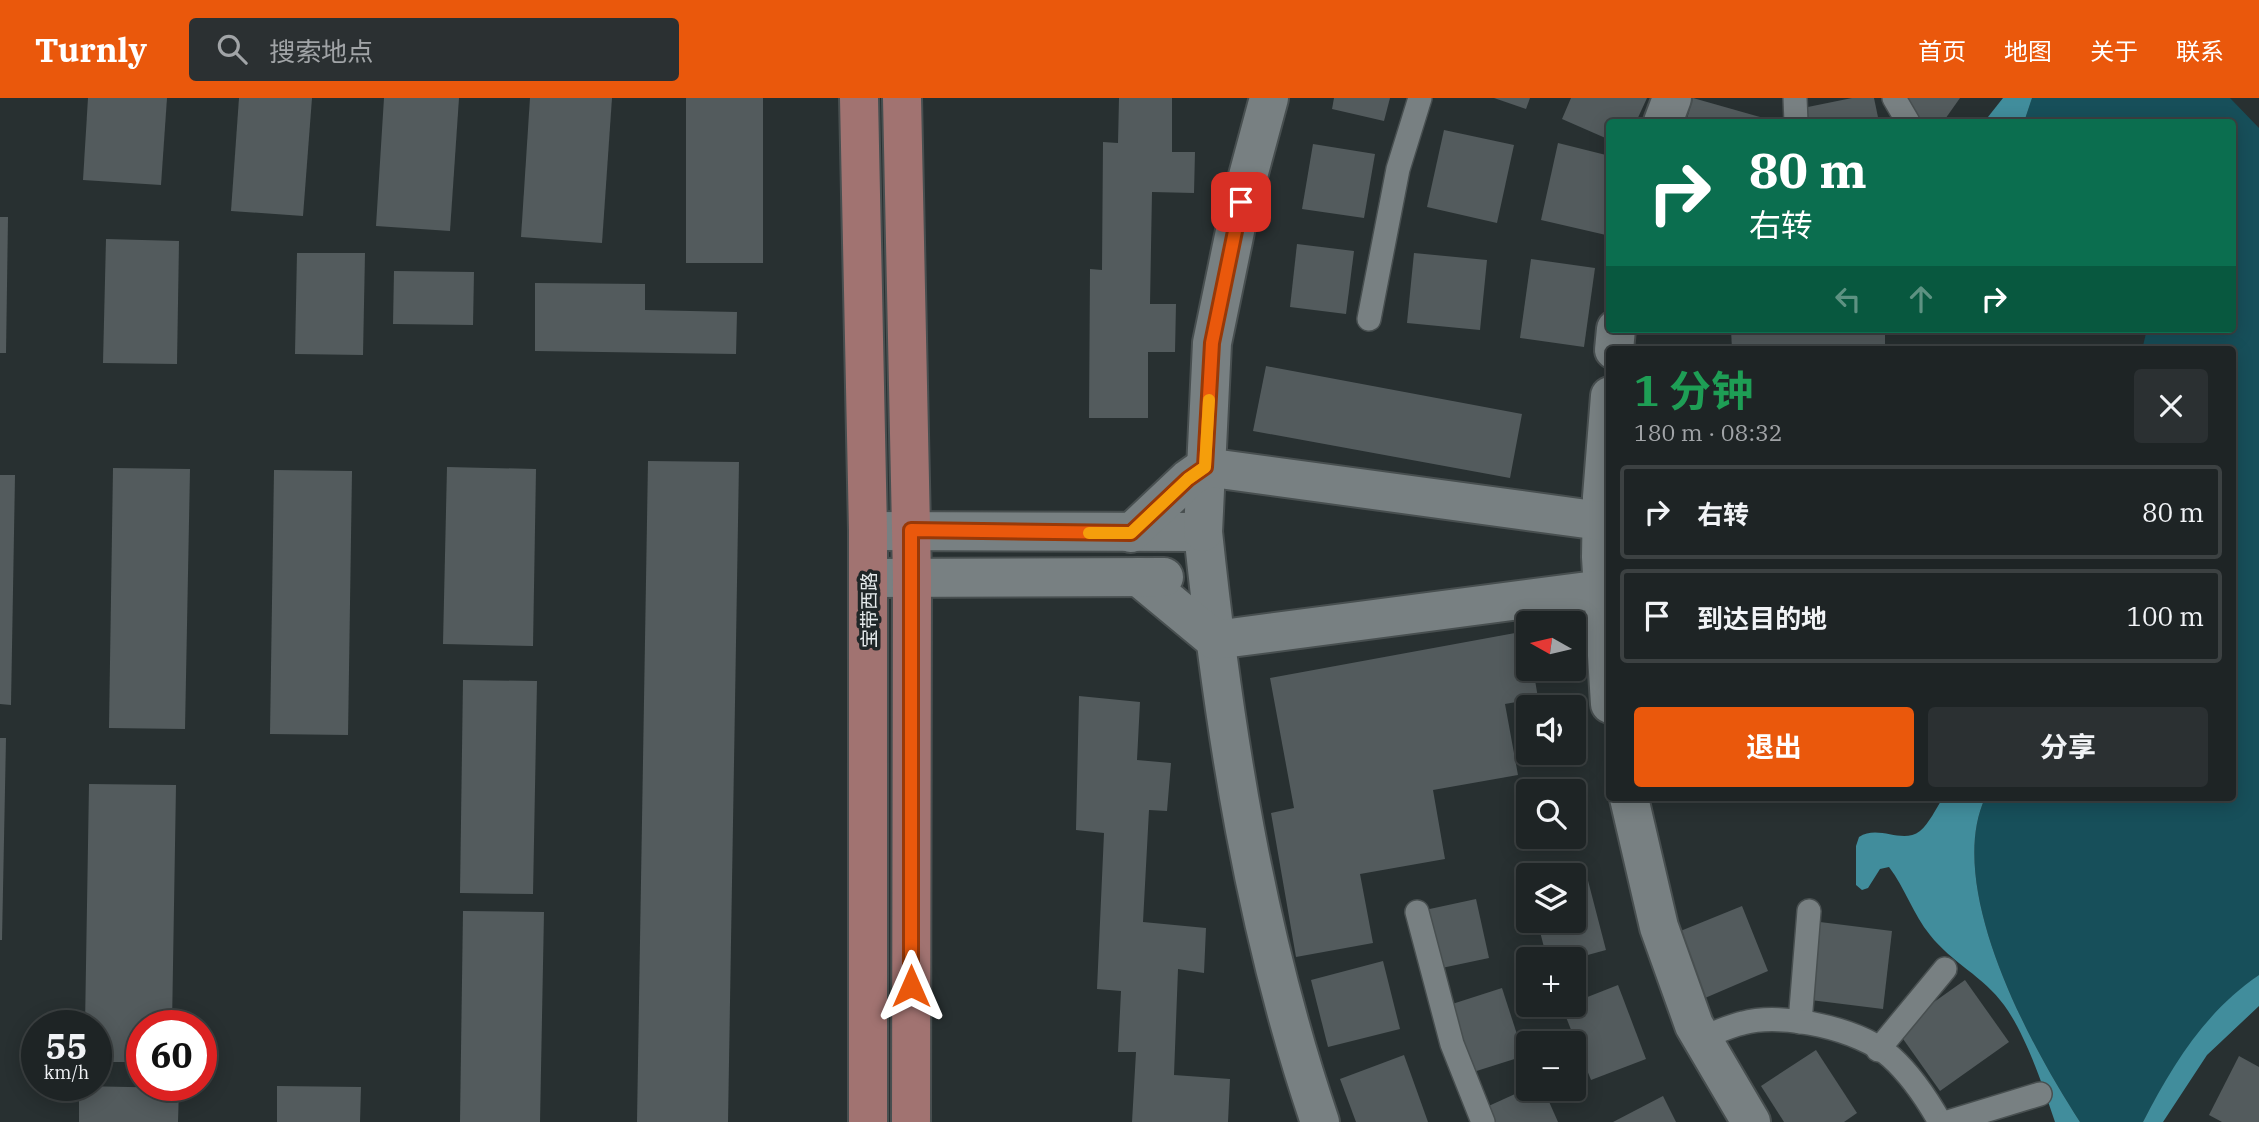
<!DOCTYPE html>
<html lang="zh">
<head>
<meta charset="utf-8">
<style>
	:root { --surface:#1e2425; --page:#2b3032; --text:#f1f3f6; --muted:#a1a4a7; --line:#3c4142; --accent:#ea580c }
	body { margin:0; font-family:"IBM Plex Serif","Noto Sans SC",serif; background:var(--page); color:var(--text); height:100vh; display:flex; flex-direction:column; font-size:26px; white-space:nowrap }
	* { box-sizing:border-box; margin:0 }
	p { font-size:23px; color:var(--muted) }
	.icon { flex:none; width:38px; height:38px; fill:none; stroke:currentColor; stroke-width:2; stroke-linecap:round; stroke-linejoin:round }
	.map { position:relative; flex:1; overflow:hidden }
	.details { position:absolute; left:1606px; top:248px; width:630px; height:455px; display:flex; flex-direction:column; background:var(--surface); border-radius:7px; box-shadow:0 4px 18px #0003,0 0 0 2px var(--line) }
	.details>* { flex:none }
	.banner { position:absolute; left:1606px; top:21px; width:630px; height:214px; border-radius:7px; box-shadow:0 4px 18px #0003,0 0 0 2px var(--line); background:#0b6e4f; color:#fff; overflow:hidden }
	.needle { width:46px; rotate:278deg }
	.tools { position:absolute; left:1516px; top:513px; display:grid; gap:14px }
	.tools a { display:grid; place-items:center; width:70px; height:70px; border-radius:7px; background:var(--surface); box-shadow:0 4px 18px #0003,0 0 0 2px var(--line); font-size:35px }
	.speed { position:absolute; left:21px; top:912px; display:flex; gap:14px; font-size:35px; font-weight:700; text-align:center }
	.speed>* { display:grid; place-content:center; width:91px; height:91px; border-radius:50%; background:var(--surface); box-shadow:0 4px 18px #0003,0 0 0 2px var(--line); line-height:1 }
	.speed small { font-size:18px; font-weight:400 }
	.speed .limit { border:10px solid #d22; background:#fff; color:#111 }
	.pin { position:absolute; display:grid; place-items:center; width:60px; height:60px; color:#fff; margin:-30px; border-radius:14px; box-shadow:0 4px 10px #0006 }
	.me { position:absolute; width:77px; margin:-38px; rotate:0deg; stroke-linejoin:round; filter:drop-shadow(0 0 5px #0008) }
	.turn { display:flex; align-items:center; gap:24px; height:147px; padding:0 28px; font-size:32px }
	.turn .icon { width:91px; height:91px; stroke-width:2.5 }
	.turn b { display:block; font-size:49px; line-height:60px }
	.lanes { display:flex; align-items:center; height:66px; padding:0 28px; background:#0003; justify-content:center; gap:35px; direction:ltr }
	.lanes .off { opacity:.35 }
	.round { display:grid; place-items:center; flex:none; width:74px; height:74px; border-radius:7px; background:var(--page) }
	.head { display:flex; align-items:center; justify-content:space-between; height:119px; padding:0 28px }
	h1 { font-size:42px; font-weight:700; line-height:52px; color:#1e9e55 }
	.button { display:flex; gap:14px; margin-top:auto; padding:14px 28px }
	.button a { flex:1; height:80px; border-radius:7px; background:var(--accent); color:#fff; font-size:28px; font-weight:700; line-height:80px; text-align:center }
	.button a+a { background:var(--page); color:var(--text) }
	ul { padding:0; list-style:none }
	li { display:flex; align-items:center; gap:21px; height:94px; margin:0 14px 10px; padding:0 14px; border:4px solid var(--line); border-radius:7px }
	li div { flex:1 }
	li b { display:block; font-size:26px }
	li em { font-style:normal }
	header { display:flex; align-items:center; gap:42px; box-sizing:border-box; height:98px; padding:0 35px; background:var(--accent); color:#fff }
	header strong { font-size:33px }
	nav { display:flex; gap:38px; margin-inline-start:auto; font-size:24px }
	.search { width:490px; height:63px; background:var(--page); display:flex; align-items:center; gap:18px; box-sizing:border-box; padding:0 24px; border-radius:7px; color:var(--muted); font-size:26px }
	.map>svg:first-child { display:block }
	.green { fill:#174f5a }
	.water { fill:#418d9c }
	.building { fill:#535b5d }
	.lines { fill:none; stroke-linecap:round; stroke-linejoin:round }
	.lane-casing { stroke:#484f50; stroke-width:26 }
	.street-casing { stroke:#484f50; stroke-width:42 }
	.primary-casing { stroke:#484f50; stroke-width:42 }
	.lane { stroke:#788082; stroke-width:23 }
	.street { stroke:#788082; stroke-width:38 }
	.primary { stroke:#a17371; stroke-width:38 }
	.route-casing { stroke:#983908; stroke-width:18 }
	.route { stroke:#ea580c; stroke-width:12 }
	.slow { stroke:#f59e0b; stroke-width:12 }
	.labels { text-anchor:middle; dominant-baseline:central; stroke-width:7; stroke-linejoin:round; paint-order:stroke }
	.street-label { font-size:19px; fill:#e5eaeb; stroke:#1f2627 }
</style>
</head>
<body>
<header>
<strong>Turnly</strong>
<div class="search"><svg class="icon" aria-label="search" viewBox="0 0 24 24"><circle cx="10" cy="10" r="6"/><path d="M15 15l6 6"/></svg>搜索地点</div>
<nav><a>首页</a><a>地图</a><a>关于</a><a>联系</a></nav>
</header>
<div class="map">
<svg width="2259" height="1024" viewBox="0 0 2259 1024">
	<rect width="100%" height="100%" fill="#283031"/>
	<path class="green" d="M2032,0H2230L2259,30V877C2205,915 2174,966 2143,1024H2080C2031,949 1944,790 1985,700H2233V252H2142L2147,231H2233V24H2024Z"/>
	<g class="water">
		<path d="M2003,0H2032L2024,24H1984Z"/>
		<path d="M1943,700H1985C1944,790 2031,949 2080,1024H2055C2043,988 2026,937 2004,907C1984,879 1951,864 1930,837C1913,816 1905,790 1889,769L1880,771L1868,790L1862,792L1856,787V748L1859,739C1879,726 1902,747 1920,733C1929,726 1936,710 1943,700Z"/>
		<path d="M2259,877V908L2207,957L2163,1024H2143C2173,966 2205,914 2259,877Z"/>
	</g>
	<g class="building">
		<path d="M88,0H167L161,87L83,82Z"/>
		<path d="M239,0H312L303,118L231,113Z"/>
		<path d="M384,0H459L450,133L376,128Z"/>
		<path d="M530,0H612L602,145L521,139Z"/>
		<rect x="686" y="0" width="77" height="165"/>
		<path d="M1119,0H1172V54H1195L1194,95L1152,94L1150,206H1176L1175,254H1148V320H1089L1090,171L1102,172L1103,44L1118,45Z"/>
		<path d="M1334,0H1390L1384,23L1332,11Z"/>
		<path d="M1494,0H1530L1526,11Z"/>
		<path d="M1571,0H1647L1636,24H1610V42L1562,21Z"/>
		<path d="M1693,0L1760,19L1758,24H1686Z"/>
		<path d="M1852,0H1874L1879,24H1801L1798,11Z"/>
		<path d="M1891,0H1960L1943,24H1925Z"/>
		<path d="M1444,32L1514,47L1497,125L1427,109Z"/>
		<path d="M1558,45L1610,58V121L1606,137L1541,122Z"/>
		<path d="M1313,46L1375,56L1364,120L1302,111Z"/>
		<path d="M0,119H8L6,255H0Z"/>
		<path d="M106,141L179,143L177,266L103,265Z"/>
		<path d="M1297,146L1354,153L1346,216L1290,209Z"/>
		<path d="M297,155H365L363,257L295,256Z"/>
		<path d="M1414,155L1487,162L1480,232L1407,225Z"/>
		<path d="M1531,161L1595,170L1584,249L1520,240Z"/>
		<path d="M394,173L474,174L473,227L393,226Z"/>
		<path d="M535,185L645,186V212L737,214L736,256L535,253Z"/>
		<path d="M1731,231H1885V252H1732Z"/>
		<path d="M1266,268L1522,316L1510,380L1253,333Z"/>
		<path d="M648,363L739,364L728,1024H637Z"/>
		<path d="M447,369L536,371L533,548L443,546Z"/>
		<path d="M113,370L190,371L185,631L109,630Z"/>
		<path d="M274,372L352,373L348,637L270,636Z"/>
		<path d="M0,377H15L11,607L0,606Z"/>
		<path d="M1526,533L1528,570H1533L1538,600L1505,606L1518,677L1433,692L1445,761L1360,776L1373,845L1296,859L1271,715L1294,710L1270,580Z"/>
		<path d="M463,582L537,583L533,796L460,795Z"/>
		<path d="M1079,598L1140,604L1137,662L1171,665L1167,713L1149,712L1143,824L1206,830L1204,875L1178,871L1174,977L1230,981L1228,1024H1132L1136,954H1118L1121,893L1097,891L1104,735L1076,732Z"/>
		<path d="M0,640H6L2,842H0Z"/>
		<path d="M89,686L176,687L172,928H142V964H96V928H85Z"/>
		<path d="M1585,771L1606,852L1573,861H1547L1537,822H1573V777L1566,776Z"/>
		<path d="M1476,801L1489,860L1437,871L1425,812Z"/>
		<path d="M1742,808L1768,873L1705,900L1678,834Z"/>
		<path d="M463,813L544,814L540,1024H460Z"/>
		<path d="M1804,822L1892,833L1883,911L1794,900Z"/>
		<path d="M1383,863L1400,931L1328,949L1311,882Z"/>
		<path d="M1965,882L2009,944L1940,993L1896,931Z"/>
		<path d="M1618,887L1646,961L1591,982L1562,909Z"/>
		<path d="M1502,890L1524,958L1467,976L1446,908Z"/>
		<path d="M1816,952L1857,1015L1844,1024H1784L1761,988Z"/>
		<path d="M1404,957L1428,1024H1356L1340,981Z"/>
		<path d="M2239,958L2259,969V1024H2222L2209,1017Z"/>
		<path d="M79,988L179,990L178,1024H79Z"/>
		<path d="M277,988L361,989L360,1024H277Z"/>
		<path d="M1528,990H1543L1558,1024H1488L1482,1011Z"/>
		<path d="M1663,998L1676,1024H1613Z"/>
	</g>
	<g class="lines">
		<defs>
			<g id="lane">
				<path d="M1795,0L1796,24"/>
				<path d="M1894,0L1908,24"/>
				<path d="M1369,221L1398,71L1420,0"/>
				<path d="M1417,814L1452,946L1483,1024"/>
				<path d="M1800,924L1809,813"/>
				<path d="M1702,940C1715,935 1729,928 1743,925C1783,914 1860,931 1891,959C1911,977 1927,1001 1940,1024"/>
				<path d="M1878,952L1945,871"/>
				<path d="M1948,1024L2040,996"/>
			</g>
			<g id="street">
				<path d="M1663,24L1672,0"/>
				<path d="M1614,252L1616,231"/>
				<path d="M1610,298L1602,399L1601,459L1610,606"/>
				<path d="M868,433L1203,434C1224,633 1255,833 1320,1024"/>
				<path d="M1203,434L1212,245L1241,104L1269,0"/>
				<path d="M1131,435L1188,381L1205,369L1601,423"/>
				<path d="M1139,479L1215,542L1603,491"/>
				<path d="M869,480L1164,479"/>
				<path d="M1629,700L1659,829L1694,927L1751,1024"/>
			</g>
			<g id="primary">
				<path d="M859,0L868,433V1024"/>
				<path d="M902,0L912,479L911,1024"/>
			</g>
		</defs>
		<use href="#lane" class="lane-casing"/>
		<use href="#street" class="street-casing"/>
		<use href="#primary" class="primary-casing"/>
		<use href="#lane" class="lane"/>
		<use href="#street" class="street"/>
		<use href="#primary" class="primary"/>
	</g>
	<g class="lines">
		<defs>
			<path id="route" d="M911,888V432L1131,435L1188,381L1205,369L1212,245L1241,104"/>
		</defs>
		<use href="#route" class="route-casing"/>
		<use href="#route" class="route"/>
		<path class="slow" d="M1089,435H1131L1188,381L1205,369L1209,302"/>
	</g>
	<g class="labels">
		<g class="street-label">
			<text transform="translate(869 512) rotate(-90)">宝带西路</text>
		</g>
	</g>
</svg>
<div class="tools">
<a><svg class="needle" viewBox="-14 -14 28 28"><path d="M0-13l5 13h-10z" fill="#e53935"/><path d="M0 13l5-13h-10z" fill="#a1a4a7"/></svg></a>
<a><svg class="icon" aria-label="sound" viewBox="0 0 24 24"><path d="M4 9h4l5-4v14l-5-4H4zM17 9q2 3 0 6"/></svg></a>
<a><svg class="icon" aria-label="search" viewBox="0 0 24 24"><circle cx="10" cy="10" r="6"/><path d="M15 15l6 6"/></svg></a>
<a><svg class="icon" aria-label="layers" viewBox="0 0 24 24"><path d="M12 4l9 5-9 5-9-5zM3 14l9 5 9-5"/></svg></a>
<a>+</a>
<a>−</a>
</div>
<div class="speed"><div>55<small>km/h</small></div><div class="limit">60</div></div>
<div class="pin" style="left:1241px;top:104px;background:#d93025"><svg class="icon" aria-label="arrive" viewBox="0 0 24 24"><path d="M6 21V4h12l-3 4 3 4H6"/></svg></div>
<svg class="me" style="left:911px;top:888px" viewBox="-20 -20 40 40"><path d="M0-17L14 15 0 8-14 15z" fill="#ea580c" stroke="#fff" stroke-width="4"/></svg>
<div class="banner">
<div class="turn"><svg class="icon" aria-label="right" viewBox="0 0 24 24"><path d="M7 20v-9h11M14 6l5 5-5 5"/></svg><div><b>80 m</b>右转</div></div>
<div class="lanes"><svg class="icon off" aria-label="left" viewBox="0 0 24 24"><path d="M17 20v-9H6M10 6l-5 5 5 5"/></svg><svg class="icon off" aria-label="ahead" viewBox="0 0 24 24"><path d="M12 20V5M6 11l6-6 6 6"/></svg><svg class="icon" aria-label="right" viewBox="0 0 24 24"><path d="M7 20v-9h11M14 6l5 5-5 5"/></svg></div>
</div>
<section class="details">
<div class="head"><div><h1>1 分钟</h1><p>180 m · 08:32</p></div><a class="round"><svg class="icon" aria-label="close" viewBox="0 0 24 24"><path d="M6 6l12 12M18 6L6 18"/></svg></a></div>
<ul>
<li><svg class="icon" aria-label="right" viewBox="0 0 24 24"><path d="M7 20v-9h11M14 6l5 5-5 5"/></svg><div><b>右转</b></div><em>80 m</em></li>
<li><svg class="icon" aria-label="arrive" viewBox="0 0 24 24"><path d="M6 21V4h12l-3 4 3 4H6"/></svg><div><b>到达目的地</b></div><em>100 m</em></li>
</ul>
<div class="button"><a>退出</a><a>分享</a></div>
</section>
</div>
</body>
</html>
